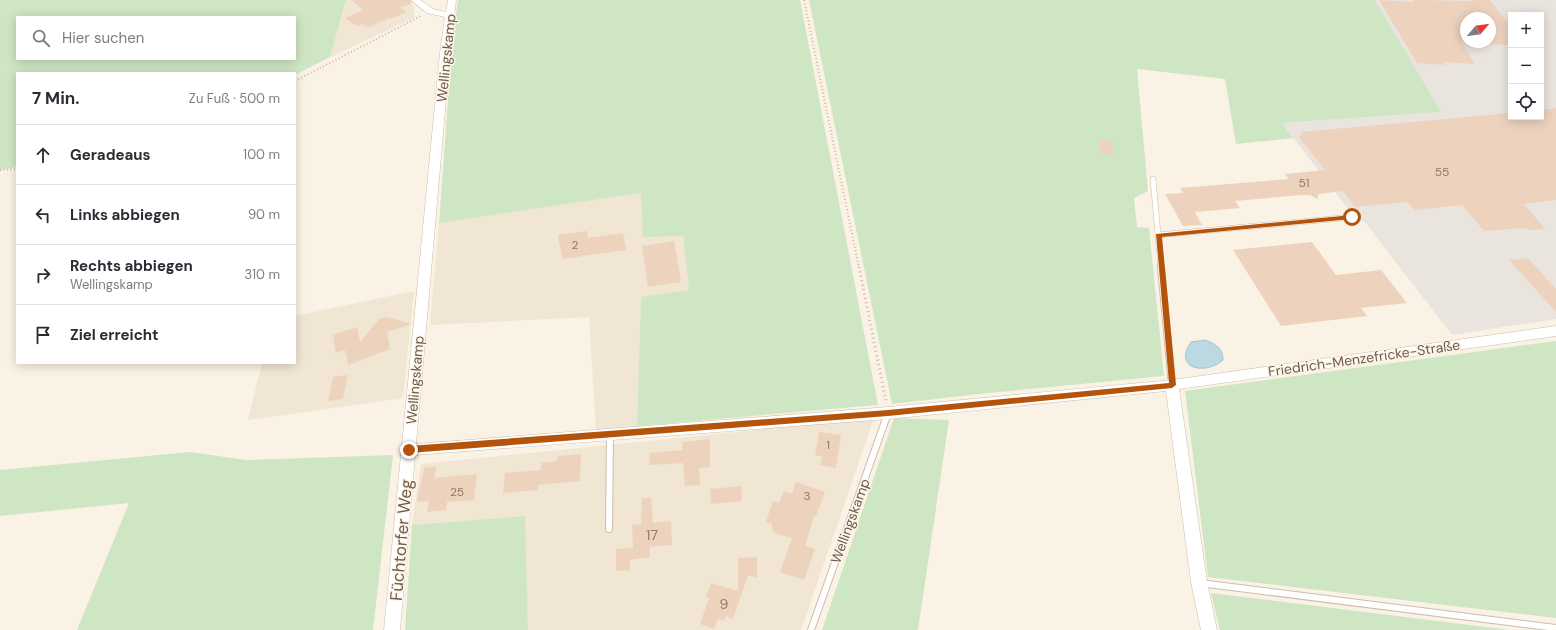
<!DOCTYPE html>
<html lang="de">
<head>
<meta charset="utf-8">
<style>
  body { margin:0; font-family:"DM Sans",sans-serif; background:#f7f7f7; color:#2b2b33 }
  .controls { position:absolute; right:12px; top:12px; display:grid; overflow:hidden; border-radius:0px; box-shadow:0 2px 10px #0003 }
  .controls button { width:36px; height:36px; display:grid; place-items:center; padding:0; border:0; border-bottom:1px solid #e1e1e2; background:#fff; color:#2b2b33; font:20px sans-serif }
  .compass { position:absolute; left:1460px; top:12px; width:36px; height:36px; border-radius:50%; background:#fff; box-shadow:0 2px 10px #0003; rotate:61deg }
  .stop { position:absolute; width:12px; height:12px; margin:-9px; border:3px solid #b45309; border-radius:50%; background:#fff }
  .stop.end { background:#b45309; border-color:#fff; box-shadow:0 1px 4px #0008 }
  .list { margin:0; padding:0; list-style:none }
  h2 { display:flex; justify-content:space-between; align-items:center; height:52px; margin:0; padding:0 16px; font-size:17px }
  h2 small { font-size:13px; font-weight:400; color:#7c7c81 }
  .list li { display:grid; grid-template-columns:26px 1fr auto; gap:12px; align-items:center; box-sizing:border-box; height:60px; padding:0 16px; border-top:1px solid #e1e1e2 }
  .list b { display:block; font-size:15px; white-space:nowrap }
  .list p { margin:0; font-size:13px; white-space:nowrap; color:#7c7c81 }
  .list em { font-size:13px; font-style:normal; color:#7c7c81 }
  .icon { flex:none; width:22px; height:22px; fill:none; stroke:currentColor; stroke-width:2; stroke-linecap:round; stroke-linejoin:round }
  .map { position:relative; flex:none; width:1556px; height:630px; overflow:hidden }
  .search { position:absolute; background:#fff; box-shadow:0 2px 10px #0003; left:16px; top:16px; width:280px; height:44px; display:flex; align-items:center; gap:10px; box-sizing:border-box; padding:0 14px; border-radius:0px; color:#7c7c81; font-size:15px }
  .panel { position:absolute; background:#fff; box-shadow:0 2px 10px #0003; left:16px; top:72px; width:280px; height:292px; border-radius:0px }
  .map>svg:first-child { display:block }
</style>
</head>
<body>
<div class="map">
<svg width="1556" height="630" viewBox="0 0 1556 630">
  <rect width="100%" height="100%" fill="#faf2e4"/>
  <path fill="#f1e5d3" d="M346,0H405L414,6V18L330,57Z
    M641,193L683,236L689,290L641,298L637,426L596,430L589,317L430,325L439,223Z
    M414,291L403,398L248,420L262,363H295V316Z
    M874,418L801,630H528L525,516L412,525L421,464Z"/>
  <path fill="#eae4de" fill-rule="evenodd" d="M1375,0H1556V319L1452,335L1364,221L1358,222L1282,123L1440,112ZM1511,15H1541V117H1511ZM1466,18H1490V42H1466Z"/>
  <path fill="#cfe6c4" fill-rule="evenodd" d="M0,0H346L330,57L295,75V73H17V167L0,170ZM17,17H295V59H17Z
    M458,0H800L878,405L637,426L641,297L689,290L683,236L643,237L641,193L439,223L452,46Z
    M809,0H1375L1441,112L1282,123L1293,138L1236,144L1225,79L1137,69L1148,191L1134,198L1137,227L1149,228L1164,376L978,394L892,404Z
    M1556,341V618L1208,577L1185,391Z
    M894,418L949,420L918,630H822Z
    M190,452L246,460L393,455L373,630H77L129,503L0,516V470Z
    M525,516L528,630H405L412,525Z
    M1211,593L1510,630H1220Z"/>
  <path fill="#bad9e1" stroke="#a1c8d2" d="M1205,340C1216,344 1223,348 1223,360C1207,375 1172,370 1191,342Z"/>
  <path fill="#edd3be" d="M351,0H410L412,3L400,8L406,12L391,19L389,18L370,27H366L362,24L357,26L345,18L363,10Z
    M1379,0L1414,2L1413,0L1472,1L1471,0H1490L1511,28V45L1490,44V18H1466V43L1461,42L1475,64L1443,62L1445,65L1417,63Z
    M1556,108V200L1523,204L1546,229L1528,230L1526,228L1484,231L1462,205L1415,210L1407,202L1355,207L1343,191L1319,194L1317,199L1310,195H1301L1235,201L1240,208L1195,212L1202,225L1183,226L1165,194L1183,193L1180,188L1289,179L1285,174L1325,170L1298,136L1303,135L1300,132L1511,113V117H1541V110Z
    M1100,140L1112,141L1113,155L1100,153Z
    M587,231L588,238L623,233L626,250L562,259L558,235Z
    M674,241L681,282L648,287L642,246Z
    M1312,242L1336,275L1381,270L1407,303L1361,308L1367,316L1281,326L1233,250Z
    M1528,258L1556,289V312L1509,260Z
    M386,317L412,324L387,332L390,349L348,365L345,350L336,353L333,335L357,327L360,342L379,319Z
    M348,375L343,399L328,401L333,377Z
    M819,432L841,435L836,468L820,465L822,456L815,455Z
    M710,439V467L699,468L700,485L685,486L683,463L649,465L650,453L683,450L682,442Z
    M581,454L580,481L538,485V490L503,493L505,473L541,470V463L557,461L558,456Z
    M436,467L434,478L477,474L474,500L447,502L446,510L427,512L429,501L417,502L419,489H420L424,468Z
    M796,482L825,492L816,516L814,515L805,546L815,549L804,580L780,572L792,538L774,533L771,523L766,522L773,501L779,503L784,491L792,494Z
    M741,486L742,501L711,504L710,489Z
    M642,498H651L653,523L671,521L672,545L650,547V557L630,560V570L616,571V549L633,548L632,525L641,524Z
    M757,557V578L748,575L733,619L726,616L724,621L718,619L714,629L700,624L709,598L706,597L711,583L738,591V558Z"/>
  <g fill="none" stroke-linecap="round" stroke-linejoin="round">
    <defs>
      <path id="service-far1" d="M1153,179L1161,268
        M1158,235L1353,217"/>
      <path id="service" d="M1161,267L1172,385
        M609,529L610,434
        M1200,583L1556,628
        M811,630L888,413"/>
      <path id="minor" d="M411,0H420L433,9L446,12L448,0H456L450,53L416,444L888,407L1172,380L1556,326V336L1179,389L1207,582L1217,630H1201L1191,582L1166,391L888,419L415,455L400,630H384L440,53L445,17L427,13Z"/>
    </defs>
    <use href="#service-far1" stroke="#ccbdae" stroke-width="6"/>
    <use href="#service" stroke="#ccbdae" stroke-width="8"/>
    <use href="#minor" stroke="#ccbdae" stroke-width="1"/>
    <path stroke="#d1b7a1" stroke-width="2" stroke-dasharray="1 2.5" stroke-linecap="butt" d="M804,0L859,268
      M295,81L421,16
      M0,170L17,169"/>
    <path stroke="#d1b7a1" stroke-width="3" stroke-dasharray="1 3.5" stroke-linecap="butt" d="M859,267L886,401"/>
    <use href="#service-far1" stroke="#fff" stroke-width="5"/>
    <use href="#service" stroke="#fff" stroke-width="6"/>
    <use href="#minor" fill="#fff" fill-rule="evenodd"/>
  </g>
  <path fill="#b45309" d="M1352,215L1355,217L1352,219L1162,237L1176,385L1172,388L888,416L409,453L405,450L409,446L888,410L1169,383L1156,234Z"/>
  <g text-anchor="middle" stroke-width="3" stroke-linejoin="round" paint-order="stroke">
    <g font-size="12" fill="#8e7968">
      <text x="1442" y="176">55</text>
      <text x="1304" y="187">51</text>
      <text x="575" y="249">2</text>
      <text x="828" y="449">1</text>
      <text x="457" y="496">25</text>
      <text x="807" y="500">3</text>
    </g>
    <g font-size="14" fill="#6f5b4c" stroke="#fdf6e9">
      <text transform="translate(446 58) rotate(-84)" y="5">Wellingskamp</text>
      <text transform="translate(1364 358) rotate(-8)" y="5">Friedrich-Menzefricke-Straße</text>
      <text transform="translate(415 380) rotate(-85)" y="5">Wellingskamp</text>
      <text transform="translate(850 521) rotate(-70)" y="5">Wellingskamp</text>
    </g>
    <g font-size="14" fill="#8e7968">
      <text x="652" y="540">17</text>
      <text x="724" y="609">9</text>
    </g>
    <g font-size="17" fill="#6f5b4c" stroke="#fdf6e9">
      <text transform="translate(401 540) rotate(-85)" y="6">Füchtorfer Weg</text>
    </g>
  </g>
</svg>
<div class="controls">
<button>+</button>
<button>−</button>
<button><svg class="icon" aria-label="locate" viewBox="0 0 24 24"><circle cx="12" cy="12" r="6"/><path d="M12 2v4M12 18v4M2 12h4M18 12h4"/></svg></button>
</div>
<svg class="compass" viewBox="-18 -18 36 36"><path d="M0-13l5 13h-10z" fill="#e53935"/><path d="M0 13l5-13h-10z" fill="#7c7c81"/></svg>
<div class="stop" style="left:1352px;top:217px"></div>
<div class="stop end" style="left:409px;top:450px"></div>
<div class="search"><svg class="icon" aria-label="search" viewBox="0 0 24 24"><circle cx="10" cy="10" r="6"/><path d="M15 15l6 6"/></svg>Hier suchen</div>
<section class="panel">
<h2>7 Min.<small>Zu Fuß · 500 m</small></h2>
<ul class="list">
<li><svg class="icon" aria-label="ahead" viewBox="0 0 24 24"><path d="M12 20V5M6 11l6-6 6 6"/></svg><div><b>Geradeaus</b></div><em>100 m</em></li>
<li><svg class="icon" aria-label="left" viewBox="0 0 24 24"><path d="M17 20v-9H6M10 6l-5 5 5 5"/></svg><div><b>Links abbiegen</b></div><em>90 m</em></li>
<li><svg class="icon" aria-label="right" viewBox="0 0 24 24"><path d="M7 20v-9h11M14 6l5 5-5 5"/></svg><div><b>Rechts abbiegen</b><p>Wellingskamp</p></div><em>310 m</em></li>
<li><svg class="icon" aria-label="arrive" viewBox="0 0 24 24"><path d="M6 21V4h12l-3 4 3 4H6"/></svg><div><b>Ziel erreicht</b></div></li>
</ul>
</section>
</div>
</body>
</html>
